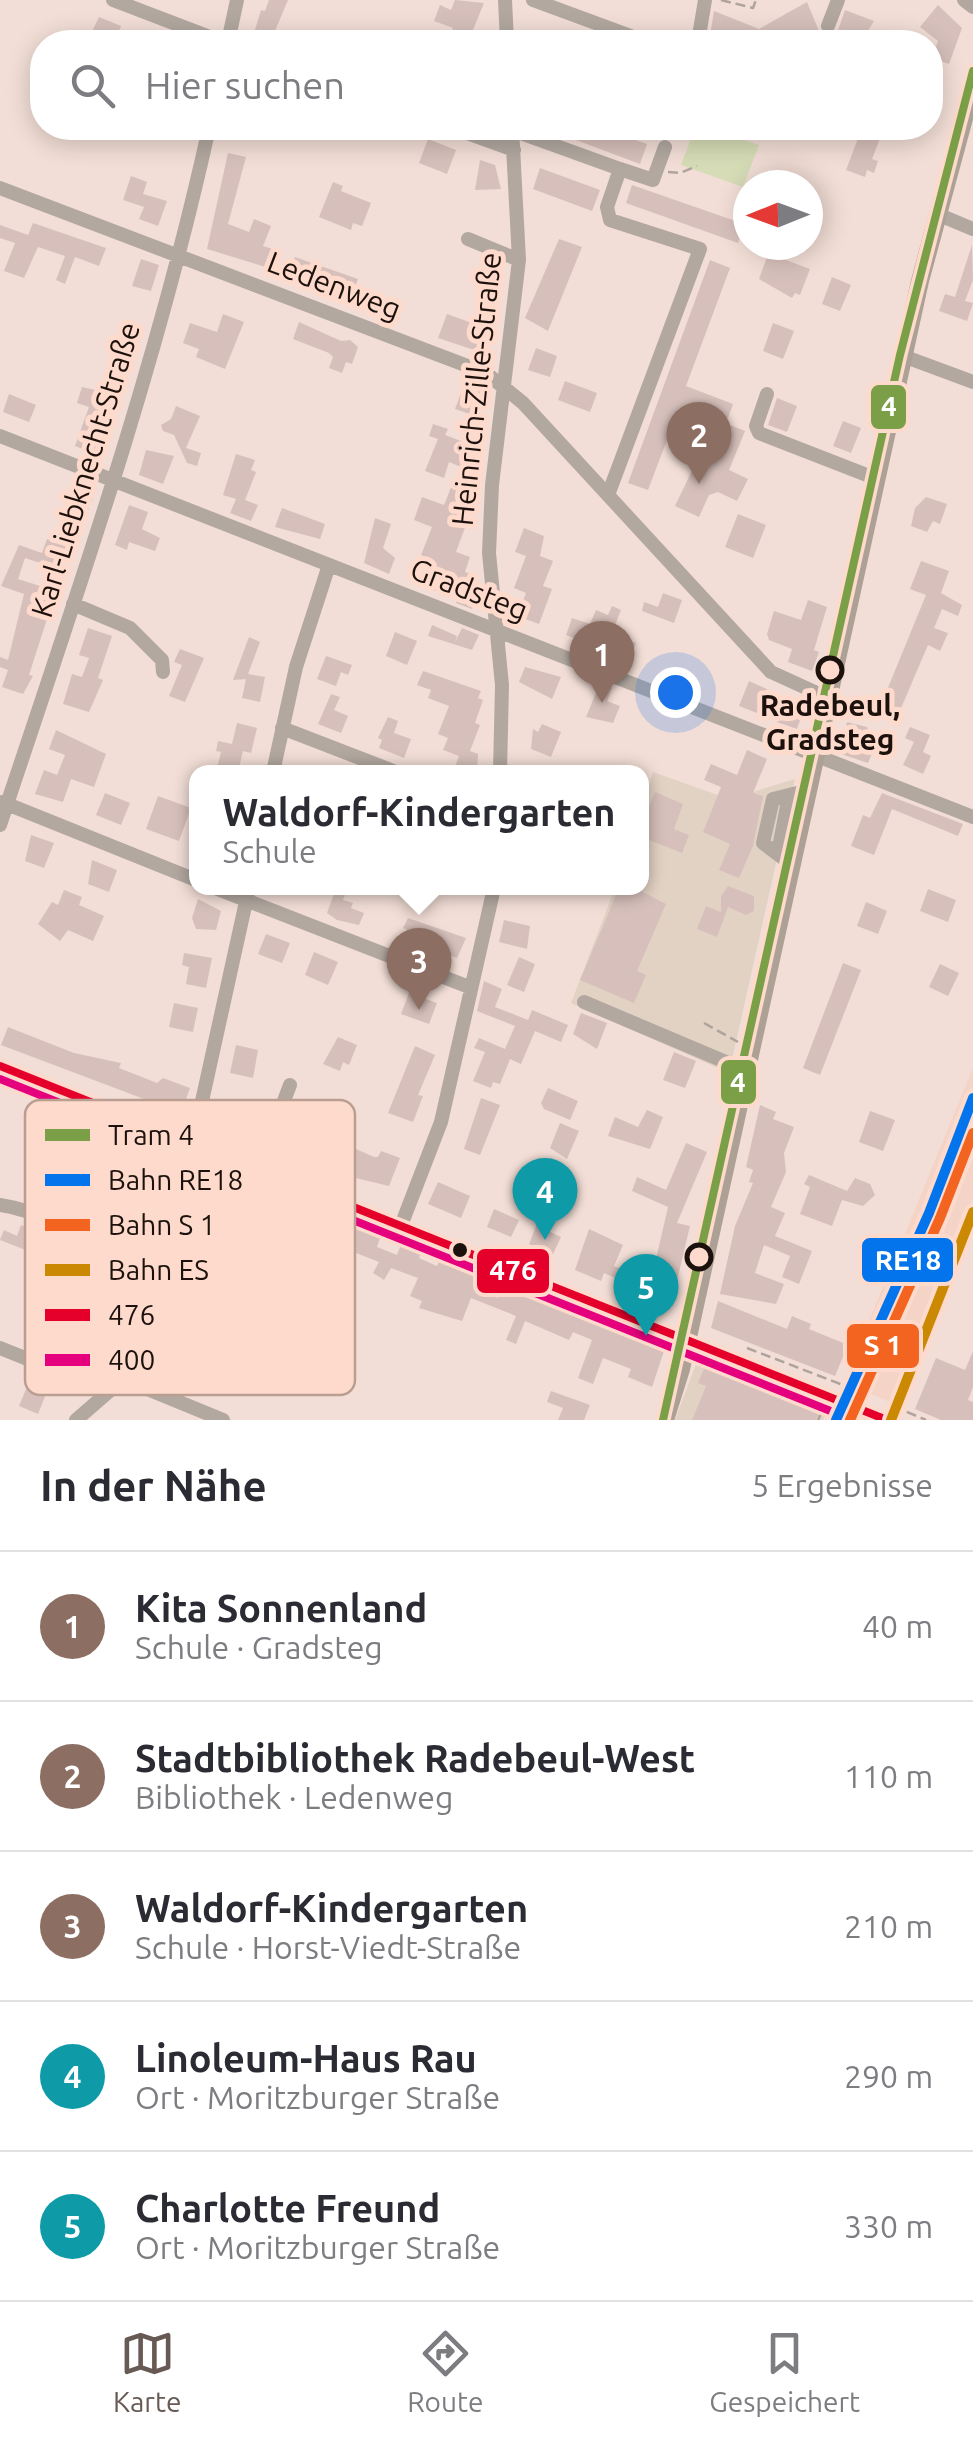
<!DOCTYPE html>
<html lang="de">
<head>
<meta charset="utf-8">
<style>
  body { margin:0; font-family:Ubuntu,sans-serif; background:#f7f7f7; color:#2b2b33 }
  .compass { position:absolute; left:733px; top:170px; width:90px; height:90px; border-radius:50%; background:#fff; box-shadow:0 5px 25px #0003; rotate:269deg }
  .you { position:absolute; left:675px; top:692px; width:35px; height:35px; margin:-25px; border:8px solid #fff; border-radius:50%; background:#1a73e8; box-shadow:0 0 0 15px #1a73e833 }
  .badge { display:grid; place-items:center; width:65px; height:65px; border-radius:50%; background:#675953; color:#fff; font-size:32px; font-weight:700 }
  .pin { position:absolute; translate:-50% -82px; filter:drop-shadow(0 2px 5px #0008) }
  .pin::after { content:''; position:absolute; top:52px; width:35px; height:30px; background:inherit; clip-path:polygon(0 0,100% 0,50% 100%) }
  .popup { position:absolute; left:189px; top:765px; width:460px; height:130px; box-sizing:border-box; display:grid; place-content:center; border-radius:20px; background:#fff; filter:drop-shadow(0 2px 8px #0005); font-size:32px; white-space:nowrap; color:#7c7c81 }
  .popup b { font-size:38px; color:#2b2b33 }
  .popup::after { content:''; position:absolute; left:50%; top:100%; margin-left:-20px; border:20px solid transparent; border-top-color:#fff }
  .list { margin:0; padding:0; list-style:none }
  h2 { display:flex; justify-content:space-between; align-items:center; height:130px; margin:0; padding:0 40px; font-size:42px }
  h2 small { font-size:32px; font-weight:400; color:#7c7c81 }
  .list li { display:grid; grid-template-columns:65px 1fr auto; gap:30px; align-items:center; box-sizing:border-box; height:150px; padding:0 40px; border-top:2px solid #e1e1e2 }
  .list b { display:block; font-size:38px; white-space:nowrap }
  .list p { margin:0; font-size:32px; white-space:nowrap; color:#7c7c81 }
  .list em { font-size:32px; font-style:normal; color:#7c7c81 }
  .icon { flex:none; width:55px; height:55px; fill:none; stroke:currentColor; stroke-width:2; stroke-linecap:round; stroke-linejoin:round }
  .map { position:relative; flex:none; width:973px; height:1420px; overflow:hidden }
  .search { position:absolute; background:#fff; box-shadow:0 5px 25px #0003; left:30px; right:30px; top:30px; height:110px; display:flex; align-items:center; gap:25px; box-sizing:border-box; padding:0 35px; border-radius:40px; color:#7c7c81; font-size:38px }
  .sheet { height:880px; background:#fff }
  nav { display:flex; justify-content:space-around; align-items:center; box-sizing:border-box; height:140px; border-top:2px solid #e1e1e2; background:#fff; font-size:28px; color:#7c7c81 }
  nav a { display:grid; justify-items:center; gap:5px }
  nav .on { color:#675953 }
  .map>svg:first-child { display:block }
</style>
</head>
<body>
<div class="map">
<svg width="973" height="1420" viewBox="0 0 973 1420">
  <rect width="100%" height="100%" fill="#f2ded6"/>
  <path fill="#e2d2c4" d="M653,772L729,799L795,779L729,1073L571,1003L615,888H642V807Z
    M701,1351L831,1402L823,1420H675Z"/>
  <path fill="#f4d4c6" d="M973,1068V1199L892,1403L844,1382Z"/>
  <path fill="#d6dcb6" d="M695,128H710L759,145L743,187L681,165Z"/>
  <path fill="#d7c0bb" d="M269,0H288L272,38L254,33L261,10L265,11Z
    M455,0L484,3L468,42H448L453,28L434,21L440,5L451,10Z
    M807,2L819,31L797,42H709L714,11L759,29Z
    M938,5L962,28L949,64L932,58L938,41L920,27Z
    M845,10L874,21L861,42H834Z
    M99,17L121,26L118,34L136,42H87Z
    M544,128H601L647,144L640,164Z
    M862,128H884L872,159L878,161L874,173L867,170L865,177L846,170Z
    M428,139L456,150L447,174L419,163Z
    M228,153L246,157L228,224L249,232L254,219L271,226L263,246L276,250L269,268L207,249Z
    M480,160L495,165L501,189L475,190Z
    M540,168L600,190L592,211L533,189Z
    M131,176L147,182L143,194L167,201L158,226L139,219L144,207L123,200Z
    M333,182L343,186L341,191L371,203L362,226L353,223L351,230L319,217Z
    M632,185L744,224L738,243L626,203Z
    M33,223L106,248L99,266L75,257L65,284L56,280L65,256L38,247L24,278L4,271L15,243L0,238V225L28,235Z
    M559,239L582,247L548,331L525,318Z
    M972,245L973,280L965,301L973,303L967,321L939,311L945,294L955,297Z
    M771,246L781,250L778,257L810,269L800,295L795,293L792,298L759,279Z
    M295,257L358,279L351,298L288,274Z
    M141,259L159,265L151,291L132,286Z
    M710,260L730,268L686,386L733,404L728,418L708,410L699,430L719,438L725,423L745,431L729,470L748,479L737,501L718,492L709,495L699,517L675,506L700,454L667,440L648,490L628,483Z
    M832,277L851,285L840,311L822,304Z
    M223,314L244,322L225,369L196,357L199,349L183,343L190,323L217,332Z
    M447,314L489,329L480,352L438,338Z
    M299,322L341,341L350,340L358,347L352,364L346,362L342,373L329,368L333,357L329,353L293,339Z
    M773,323L794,331L783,359L763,351Z
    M536,348L557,356L550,377L528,370Z
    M565,381L597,393L590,412L558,400Z
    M464,385L484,392L476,416L455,409Z
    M82,387L117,395L93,453L75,446L89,407L77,403Z
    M9,394L36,405L29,422L3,412Z
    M777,398L797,406L787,432L768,425Z
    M176,406L200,416L186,448L201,453L197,466L187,463L174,435L163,431L161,425L171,419Z
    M843,421L861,428L851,453L833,446Z
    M433,424L448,429L445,435L477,447L468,470L449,462L444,478L425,471L438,439L429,436Z
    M146,450L174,456L163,484L139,475Z
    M236,454L255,460L251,470L256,472L245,500L258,505L251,521L230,513L236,499L223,495Z
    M76,484L95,491L86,516L64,507Z
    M452,485L469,491L457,522L466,525L456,552L470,557L465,572L471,574L467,586L479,591L472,609L456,603L458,597L423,587L433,560L421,555L432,527L414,520L422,497L444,505Z
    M926,497L947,504L940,524L933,521L927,532L911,526L915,508Z
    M129,505L148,512L142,529L160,538L155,551L129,542L127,550L115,545Z
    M282,508L325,524L320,539L275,527Z
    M738,514L766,525L753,558L725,547Z
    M375,518L391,524L383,548L395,558L389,574L364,563Z
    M524,528L544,536L540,556L553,561L543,586L552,589L539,624L517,616L526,593L514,588L526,556L515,552Z
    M47,539L66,545L58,569L25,558L18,579L56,591L29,675L33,676L23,694L2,687L8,670L0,667V657L8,660L24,594L1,586L19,545L42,553Z
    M921,561L949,571L941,593L962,605L958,616L942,609L934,628L948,633L940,651L928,645L896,720L878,712L926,595L910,589Z
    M663,593L682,600L674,623L642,611L644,602L658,607Z
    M808,600L827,607L814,650L819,652L812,671L788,662L792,649L769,640L767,634L774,611L801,620Z
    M612,606L621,610L612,633L636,643L629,660L566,635L572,618L590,624L596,610L608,615Z
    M432,625L457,636L455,642L462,628L479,635L472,650L428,636Z
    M88,628L112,636L98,678L103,680L89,712L63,704L72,674L82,677L89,658L79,655Z
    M395,632L417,641L407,665L386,656Z
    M249,637L260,642L248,674L265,677L260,702L242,698L246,679L233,680Z
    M180,649L204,658L185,702L169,696L182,665L174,662Z
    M326,656L352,665L348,675L341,672L336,686L317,679Z
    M525,667L561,677L552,699L519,682Z
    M423,671L481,691L478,698L483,700L475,723L480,725L470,751L478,754L477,772H453L459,756L443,750L448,738L438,734L449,706L428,698L431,690L417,685Z
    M749,681L767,689L757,713L739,706Z
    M600,683L612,688L607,701L620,706L613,723L586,717Z
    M331,694L340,697L334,710L348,716L341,733L318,724Z
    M787,696L806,703L797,729L777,722Z
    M388,717L398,721L394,733L411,739L404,758L379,748L382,740L378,738Z
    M847,722L867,727L876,744L868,763L841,754L835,742L836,733L844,735Z
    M237,723L257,728L251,753L243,751L238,772H216L221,752L216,751L218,741L232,744Z
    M542,724L561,732L551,757L531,749L533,729L538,732Z
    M910,727L930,735L923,752L931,756L923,774L903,765L914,742L905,738Z
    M56,730L106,754L94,787L71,779L63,802L35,794L44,770L57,775L65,755L49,749Z
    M747,750L767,759L753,793L763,796L753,846L739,878L719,870L730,844L703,832L721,787L704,780L711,764L737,775Z
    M655,792L683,804L674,829L689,835L682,853L649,840L642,858V813L646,815Z
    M105,793L130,803L121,825L96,815Z
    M882,793L963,824L958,836L892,809L874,855L851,846L863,815L870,818Z
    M158,796L191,808L179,841L146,829Z
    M31,835L54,843L44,868L25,861Z
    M92,860L117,870L109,892L88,884Z
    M728,886L754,896V911L746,915L728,907L717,937L697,929L706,906L721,912V896Z
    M336,888L346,892L343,900L353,903L351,908L364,913L359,925L337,920L327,913Z
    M619,888H635L666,904L637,971L646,975L634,1003L580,980Z
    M928,889L956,900L948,922L920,911Z
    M64,890L82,897L79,905L104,916L93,941L68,930L60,941L38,924L52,902L58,905Z
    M198,899L221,911L216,930L196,929L192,918Z
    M866,902L887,911L878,934L857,926Z
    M408,918L466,938L457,958L437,950L440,943L403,928Z
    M504,920L530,926L527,949L499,942Z
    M266,934L290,943L282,963L258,954Z
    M314,952L338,962L328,985L305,975Z
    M184,953L212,958L206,988L186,984L189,967L182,965Z
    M519,957L535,964L524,992L507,985Z
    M843,963L861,970L820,1075L803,1068Z
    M940,964L959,973L948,996L929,987Z
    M484,981L502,989L495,1007L528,1020L532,1010L568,1025L561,1042L535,1031L521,1064L510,1059L500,1084L493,1082L491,1088L473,1081L485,1052L474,1048L479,1038L505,1049L515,1026L477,1011Z
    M409,993L437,1003L429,1024L401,1014Z
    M174,1003L198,1008L193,1032L169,1027Z
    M581,1013L607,1023L597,1049L573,1034Z
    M8,1027L74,1053L121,1063L119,1068L157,1083L163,1078L190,1088L181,1113L1,1045Z
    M338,1037L357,1045L349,1065L343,1062L340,1071L323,1064Z
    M236,1045L258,1050L253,1078L230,1073Z
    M415,1046L435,1055L418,1095L423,1096L413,1122L388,1113Z
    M674,1052L696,1061L685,1088L663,1080Z
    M548,1088L578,1101L570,1120L544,1109L541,1103Z
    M481,1098L500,1105L480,1155L464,1149Z
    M760,1105L776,1112L773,1119L794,1127L784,1153L786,1172L771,1207L785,1213L775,1236L812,1251L799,1284L782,1277L790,1256L764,1245L755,1273L784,1284L776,1304L720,1294L735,1226L753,1183L749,1182L753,1170L746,1167Z
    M38,1108L160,1155L161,1151L172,1155L171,1159L187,1164L181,1180L99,1149L97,1154L31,1127Z
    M224,1110L254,1122L247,1139L217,1127Z
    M647,1110L663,1117L650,1149L608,1136L615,1117L638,1127Z
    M291,1111L301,1115L304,1126L320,1132L310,1160L277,1148Z
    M870,1111L895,1120L883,1151L859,1142Z
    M560,1123L579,1131L567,1159L550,1148Z
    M686,1143L707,1152L677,1223L690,1226L671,1306L665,1310L620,1290L624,1282L604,1273L601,1281L575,1270L589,1229L623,1245L614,1266L634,1274L643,1254L656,1259L668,1207L632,1191L637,1177L666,1190Z
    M354,1148L374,1157H378L381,1151L400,1158L389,1186L343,1175Z
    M214,1174L278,1198L273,1212L251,1208L241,1236L186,1215L198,1184L208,1188Z
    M809,1175L847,1191L855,1178L870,1184L875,1195L863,1206L842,1200L832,1226L800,1214L810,1187L804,1184Z
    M438,1182L470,1196L461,1218L428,1204Z
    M546,1201L556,1205L546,1230L561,1237L553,1254L529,1244Z
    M328,1208L383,1230L377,1247L397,1255L403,1239L424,1247L419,1258L437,1266L442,1255L479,1271L474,1288L497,1298L504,1281L661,1344L664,1351L652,1387L628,1377L631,1369L603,1358L593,1384L578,1378L592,1340L573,1332L569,1340L525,1321L516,1344L506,1340L516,1316L471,1298L462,1321L419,1308L422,1301L410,1296L418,1278L391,1268L384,1280L373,1273L379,1262L346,1249L350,1240L321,1228Z
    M494,1209L519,1220L511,1237L487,1227Z
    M21,1225L41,1233L33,1253L0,1240L4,1230L17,1236Z
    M176,1238L203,1252L199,1262L170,1256L165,1250L169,1239Z
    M293,1239L303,1247L289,1284L261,1272L267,1259L277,1263Z
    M79,1245L101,1253L96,1267L87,1264L83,1273L54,1261L60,1247L76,1252Z
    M141,1274L160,1281L142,1324L109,1311L113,1300L130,1301Z
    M69,1296L80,1300L74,1315L98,1324L94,1336L100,1339L91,1365L70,1357L79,1334L58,1326Z
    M718,1301L787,1329L792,1316L811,1324L809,1329L848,1345L835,1376L711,1328Z
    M218,1329L235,1336L225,1360L248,1370L243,1381L215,1369L208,1386L203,1384L200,1392L180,1388L188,1360L202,1366Z
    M973,1351V1387L968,1400L973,1402V1420H941L915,1409L936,1358L965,1370Z
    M706,1364L820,1410L816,1420H692L706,1386L698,1383Z
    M29,1382L48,1389L38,1414L19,1406Z
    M551,1391L590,1405L584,1420H558L563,1408L547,1402Z"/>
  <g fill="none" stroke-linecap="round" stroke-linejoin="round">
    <path stroke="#afa39d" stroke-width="2.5" stroke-dasharray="10 5" stroke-linecap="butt" d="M721,0L753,8L756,0
      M668,172L680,173L697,166
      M704,1023L738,1042
      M270,1247L280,1254
      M747,1348L843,1385
      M893,1406L926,1420
      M818,1420L824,1407"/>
    <path stroke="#b2a8a0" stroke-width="14" d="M113,0L223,42
      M505,0L507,42
      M533,0L647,42
      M964,0L973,7
      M828,26L838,0
      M228,42L237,0
      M698,42L705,0
      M453,128L514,150
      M512,130L620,169L607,207L610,220L700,249L608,495
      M620,169L653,180L665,147
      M0,188L486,373L523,403L771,672L828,698
      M937,214L973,229
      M468,239L519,260
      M903,356L973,382
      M767,394L756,426L759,433L877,479
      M0,436L973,817
      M73,604L130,628L162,660L163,672
      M282,728L396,772
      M273,772L296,667L329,565
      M500,772L502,685L489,553L492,485L519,260L512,128
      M2,802L196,880
      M0,825C77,594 157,365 209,128
      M778,853L789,795
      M792,865L763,843L773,799L809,790
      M215,888L469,987
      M584,1002L747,1071
      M0,1066L887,1420
      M193,1142L249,888
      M259,1167L290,1085
      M0,1205C42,1211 179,1266 211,1292
      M402,1223L441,1122L494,888
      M0,1348L107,1391
      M123,1379L223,1420
      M76,1420L151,1355L311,1187"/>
    <path stroke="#ada095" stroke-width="18" d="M665,1420L681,1369L920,281L973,85"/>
    <defs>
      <path id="bus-1" d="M0,1066L887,1420"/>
      <path id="bus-2" d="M0,1079L853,1420"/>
    </defs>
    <use href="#bus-1" stroke="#fddacb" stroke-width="15"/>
    <use href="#bus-2" stroke="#fddacb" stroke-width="15"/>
    <use href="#bus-1" stroke="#e4002b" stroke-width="8"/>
    <use href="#bus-2" stroke="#e5007d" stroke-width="8"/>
    <defs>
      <path id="rail-1" d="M836,1420L929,1213L973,1098"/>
      <path id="rail-2" d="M850,1420L940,1218L973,1133"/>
      <path id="rail-3" d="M891,1420L973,1212"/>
    </defs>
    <use href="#rail-1" stroke="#fddacb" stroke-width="18"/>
    <use href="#rail-2" stroke="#fddacb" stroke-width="18"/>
    <use href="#rail-3" stroke="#fddacb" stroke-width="18"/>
    <use href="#rail-1" stroke="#0474ec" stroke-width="10"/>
    <use href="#rail-2" stroke="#f36421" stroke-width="10"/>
    <use href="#rail-3" stroke="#cb8802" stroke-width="10"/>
    <defs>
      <path id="tram-1" d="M663,1420L900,355L973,71"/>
    </defs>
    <use href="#tram-1" stroke="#fddacb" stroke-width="15"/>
    <use href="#tram-1" stroke="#7a9f46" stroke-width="8"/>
  </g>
  <g fill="#fddacb" stroke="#1c110c" stroke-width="5">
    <circle cx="830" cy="670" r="12"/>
    <circle cx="699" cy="1257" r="12"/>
  </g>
  <circle fill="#1c110c" stroke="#fddacb" stroke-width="4" cx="460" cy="1250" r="9"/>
  <g text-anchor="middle" stroke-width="10" stroke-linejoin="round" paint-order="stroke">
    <g font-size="30" fill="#1c110c" stroke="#fddacb">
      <text transform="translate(334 286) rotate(21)" y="10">Ledenweg</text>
      <text transform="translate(477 389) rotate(-84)" y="10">Heinrich-Zille-Straße</text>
      <text transform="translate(86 470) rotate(-73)" y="10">Karl-Liebknecht-Straße</text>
      <text transform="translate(469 590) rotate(21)" y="10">Gradsteg</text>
    </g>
    <g font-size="30" font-weight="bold" fill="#1c110c" stroke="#fddacb">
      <text x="830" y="716">Radebeul,<tspan x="830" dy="34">Gradsteg</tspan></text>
    </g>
  </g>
  <rect x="25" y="1100" width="330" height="295" rx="15" fill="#fddacb" stroke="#ba9e92" stroke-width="2.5"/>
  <rect x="45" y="1129" width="45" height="12" fill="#7a9f46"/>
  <rect x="45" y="1174" width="45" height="12" fill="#0474ec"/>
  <rect x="45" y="1219" width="45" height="12" fill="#f36421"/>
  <rect x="45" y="1264" width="45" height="12" fill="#cb8802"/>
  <rect x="45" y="1309" width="45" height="12" fill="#e4002b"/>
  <rect x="45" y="1354" width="45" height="12" fill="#e5007d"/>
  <g font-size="28" fill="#1c110c">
    <text x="108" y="1145">Tram 4</text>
    <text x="108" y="1190">Bahn RE18</text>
    <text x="108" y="1235">Bahn S 1</text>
    <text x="108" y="1280">Bahn ES</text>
    <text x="108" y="1325">476</text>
    <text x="108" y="1370">400</text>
  </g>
  <g stroke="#fddacb" stroke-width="4">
    <rect x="869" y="383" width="39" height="48" rx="10" fill="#7a9f46"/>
    <rect x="719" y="1058" width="39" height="48" rx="10" fill="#7a9f46"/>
    <rect x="860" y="1236" width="95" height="48" rx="10" fill="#0474ec"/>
    <rect x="475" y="1247" width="76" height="48" rx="10" fill="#e4002b"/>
    <rect x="845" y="1322" width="76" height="48" rx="10" fill="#f36421"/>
  </g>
  <g font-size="28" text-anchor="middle" font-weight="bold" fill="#fff">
    <text x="889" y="416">4</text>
    <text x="738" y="1092">4</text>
    <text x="908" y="1270">RE18</text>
    <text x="513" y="1280">476</text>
    <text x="883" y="1355">S 1</text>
  </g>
</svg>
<svg class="compass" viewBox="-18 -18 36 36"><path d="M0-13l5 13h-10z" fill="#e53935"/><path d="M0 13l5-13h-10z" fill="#7c7c81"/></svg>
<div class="you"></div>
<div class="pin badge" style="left:602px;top:703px;background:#8d6e63">1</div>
<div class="pin badge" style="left:699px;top:484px;background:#8d6e63">2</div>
<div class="pin badge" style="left:419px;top:1010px;background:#8d6e63">3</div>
<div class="popup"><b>Waldorf-Kindergarten</b>Schule</div>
<div class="pin badge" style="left:545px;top:1240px;background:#0f9aa8">4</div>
<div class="pin badge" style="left:646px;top:1336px;background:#0f9aa8">5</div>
<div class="search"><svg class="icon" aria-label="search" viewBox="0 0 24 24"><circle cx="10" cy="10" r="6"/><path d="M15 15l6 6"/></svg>Hier suchen</div>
</div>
<section class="sheet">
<h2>In der Nähe<small>5 Ergebnisse</small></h2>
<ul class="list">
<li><span class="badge" style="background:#8d6e63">1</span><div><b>Kita Sonnenland</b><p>Schule · Gradsteg</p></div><em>40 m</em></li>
<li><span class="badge" style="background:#8d6e63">2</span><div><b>Stadtbibliothek Radebeul-West</b><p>Bibliothek · Ledenweg</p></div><em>110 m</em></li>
<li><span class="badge" style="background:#8d6e63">3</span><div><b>Waldorf-Kindergarten</b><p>Schule · Horst-Viedt-Straße</p></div><em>210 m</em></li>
<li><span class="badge" style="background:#0f9aa8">4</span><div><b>Linoleum-Haus Rau</b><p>Ort · Moritzburger Straße</p></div><em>290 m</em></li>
<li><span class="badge" style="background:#0f9aa8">5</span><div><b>Charlotte Freund</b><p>Ort · Moritzburger Straße</p></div><em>330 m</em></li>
</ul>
</section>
<nav>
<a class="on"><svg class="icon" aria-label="map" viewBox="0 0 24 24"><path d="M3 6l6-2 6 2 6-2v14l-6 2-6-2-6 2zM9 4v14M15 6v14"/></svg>Karte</a>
<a><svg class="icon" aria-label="directions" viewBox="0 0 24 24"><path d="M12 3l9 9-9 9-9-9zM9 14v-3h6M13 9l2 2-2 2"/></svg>Route</a>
<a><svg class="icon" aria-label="saved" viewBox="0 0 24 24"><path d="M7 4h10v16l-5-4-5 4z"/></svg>Gespeichert</a>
</nav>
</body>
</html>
